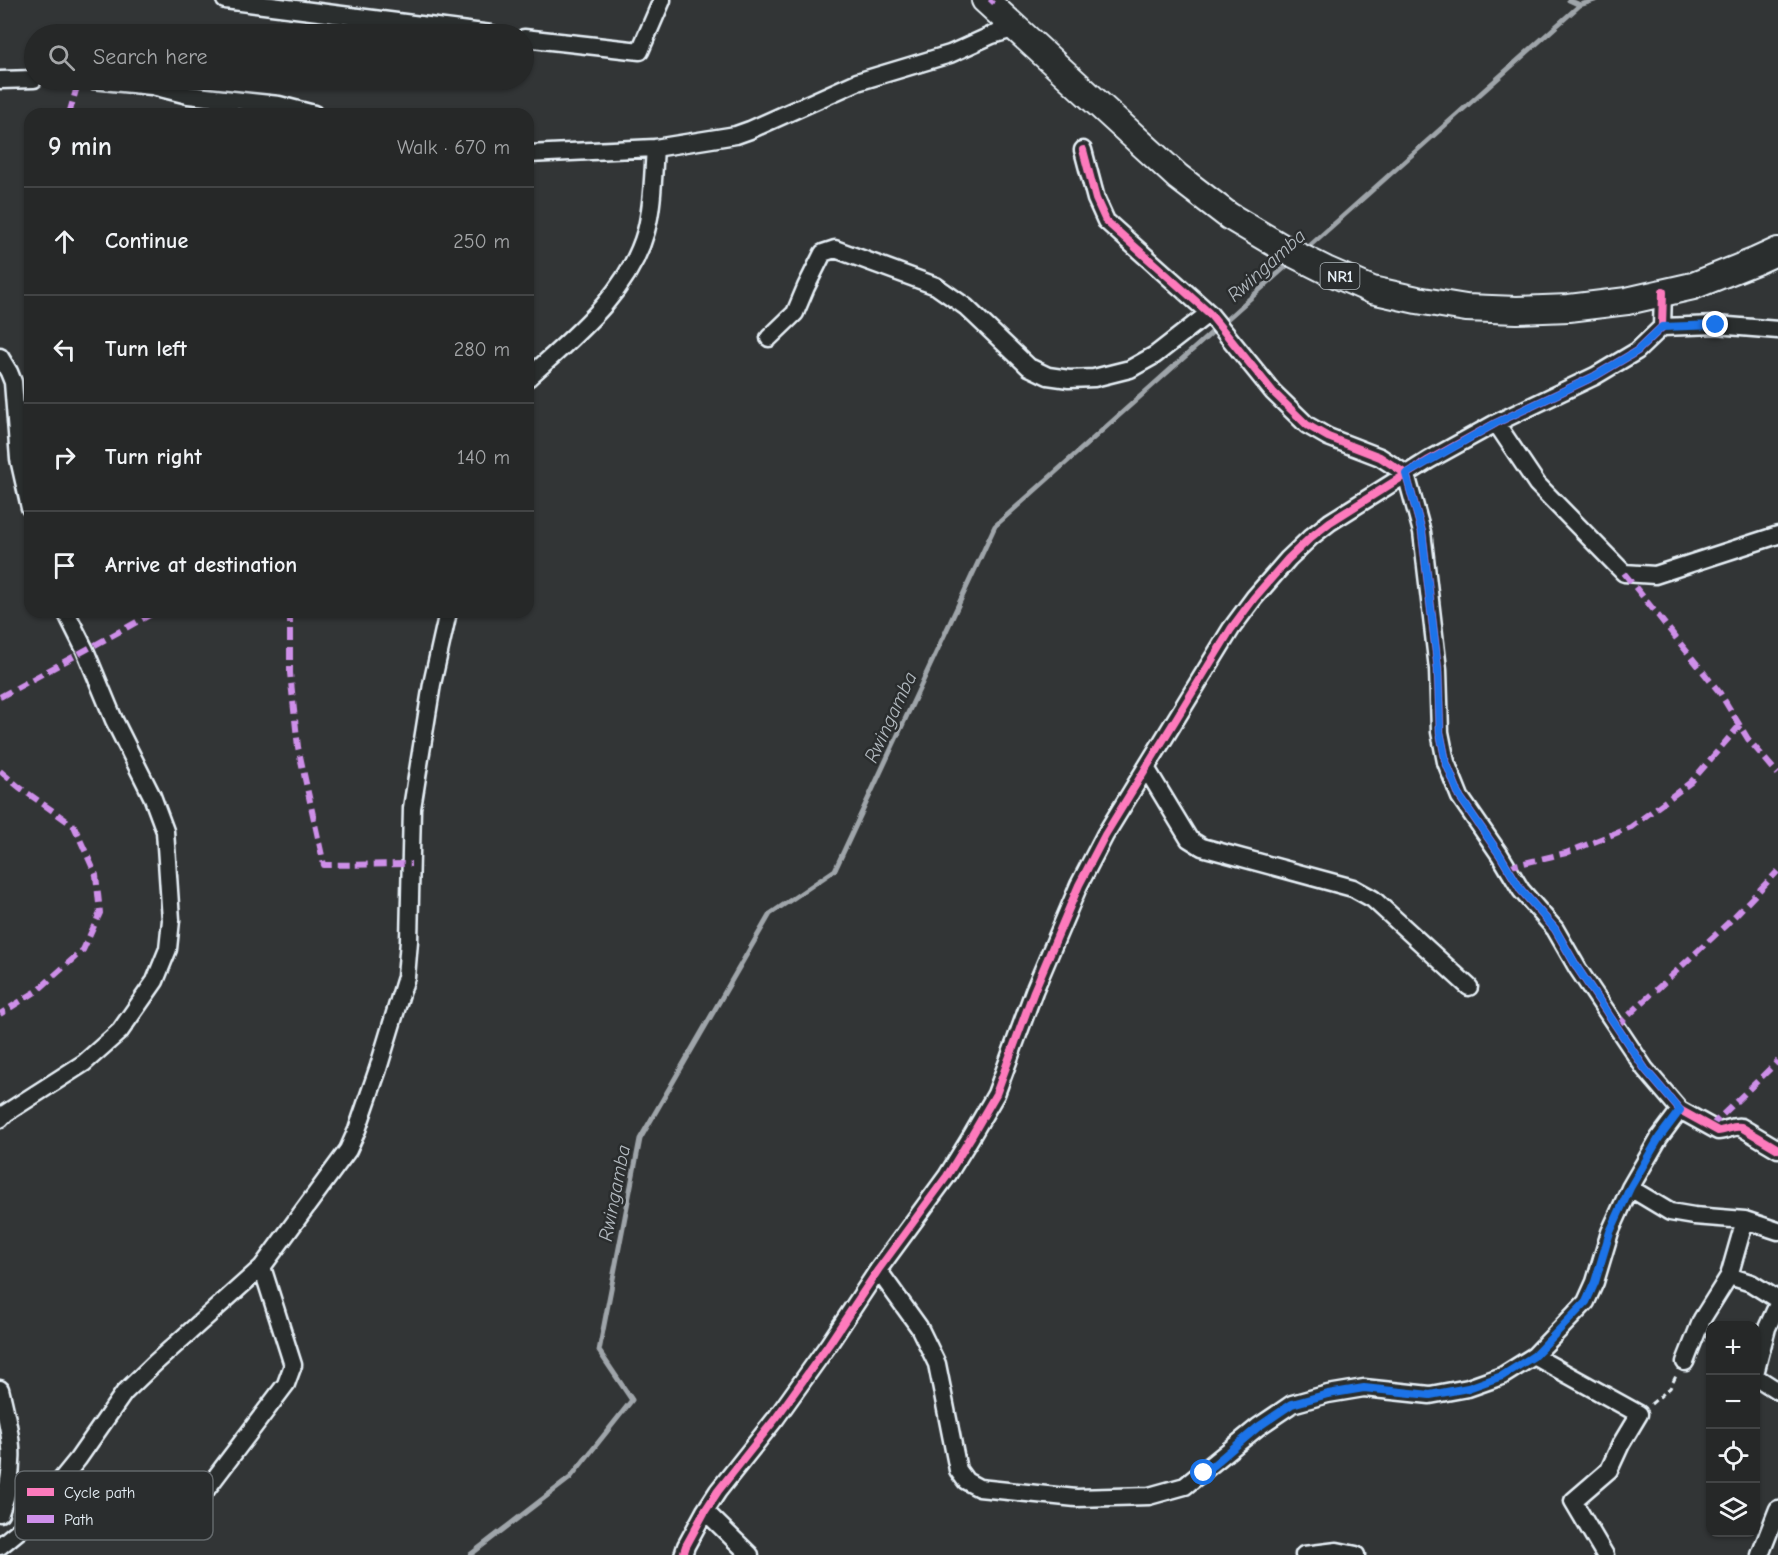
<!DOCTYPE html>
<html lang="en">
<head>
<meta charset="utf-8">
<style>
  body { margin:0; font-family:"Comic Neue",sans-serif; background:#2e3030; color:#f1f3f6 }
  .controls { position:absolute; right:18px; bottom:18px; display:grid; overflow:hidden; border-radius:12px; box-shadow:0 2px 4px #0004 }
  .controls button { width:54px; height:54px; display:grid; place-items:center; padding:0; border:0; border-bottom:2px solid #424445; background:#262828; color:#f1f3f6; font:30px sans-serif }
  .stop { position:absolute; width:18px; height:18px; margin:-14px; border:4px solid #1a73e8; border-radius:50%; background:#fff }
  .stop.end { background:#1a73e8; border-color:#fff; box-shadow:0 2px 6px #0008 }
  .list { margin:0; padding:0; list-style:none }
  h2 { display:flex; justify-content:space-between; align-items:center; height:78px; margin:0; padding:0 24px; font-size:26px }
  h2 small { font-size:20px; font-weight:400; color:#a4a6a8 }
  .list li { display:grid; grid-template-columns:39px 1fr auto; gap:18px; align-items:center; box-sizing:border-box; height:108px; padding:0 24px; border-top:2px solid #424445 }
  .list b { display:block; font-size:22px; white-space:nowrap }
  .list em { font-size:20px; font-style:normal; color:#a4a6a8 }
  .icon { flex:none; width:33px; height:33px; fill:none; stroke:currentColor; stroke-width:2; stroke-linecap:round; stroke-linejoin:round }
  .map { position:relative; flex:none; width:1778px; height:1555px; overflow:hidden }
  .search { position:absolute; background:#262828; box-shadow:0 2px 4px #0004; left:24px; top:24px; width:510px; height:66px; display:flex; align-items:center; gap:15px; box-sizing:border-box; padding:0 21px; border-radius:33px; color:#a4a6a8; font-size:22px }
  .panel { position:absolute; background:#262828; box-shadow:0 2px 4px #0004; left:24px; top:108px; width:510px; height:510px; border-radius:18px }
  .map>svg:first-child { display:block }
</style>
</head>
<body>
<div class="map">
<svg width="1778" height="1555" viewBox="0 0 1778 1555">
  <rect width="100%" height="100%" fill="#323536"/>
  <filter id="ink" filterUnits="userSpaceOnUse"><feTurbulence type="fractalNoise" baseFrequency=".0167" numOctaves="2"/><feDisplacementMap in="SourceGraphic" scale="12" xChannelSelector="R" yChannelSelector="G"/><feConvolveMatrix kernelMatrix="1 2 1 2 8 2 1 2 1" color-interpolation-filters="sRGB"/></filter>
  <g filter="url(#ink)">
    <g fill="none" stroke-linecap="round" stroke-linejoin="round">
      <path stroke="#9fa5aa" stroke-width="5" d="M1569,0L1580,5
        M1305,250L1580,5L1595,0
        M470,1555L570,1478L632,1400L599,1351L640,1139L770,914L835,870L995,526L1291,262"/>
      <defs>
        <path id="minor" d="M225,0L491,34
          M524,38L640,51L662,0
          M0,80L34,79
          M93,80L152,86L188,95L279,105L314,114
          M1083,150L1096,199L1106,221L1209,313L1273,392L1307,425L1328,437L1380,457L1406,474L1422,532L1438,669L1440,732L1446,762L1460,797L1500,855L1521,890L1555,929L1578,969L1645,1069L1680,1110L1718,1131C1726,1131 1733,1125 1741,1127L1778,1149
          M528,154L655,148L736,135L750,130L857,82L950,54L992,35L1017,28
          M1662,327L1716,325L1778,330
          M769,338L795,313L806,287L823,253L835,249L936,286L966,307L1029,367L1048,376L1069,379L1094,378L1130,369L1155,355L1209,313
          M0,357L9,372L13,382L19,459L30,508
          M528,378C573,337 629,293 646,231C653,205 653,175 655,148
          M1496,423L1537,484L1624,573L1655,575L1778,535
          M1146,768L1189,839L1202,847L1353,888L1373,899L1469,987
          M0,1119L6,1113L84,1063L120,1031L155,981L168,949L171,920L165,831L152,796L114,720L85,650L66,612
          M1630,1188L1670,1212L1694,1216L1745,1220L1778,1231
          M1745,1220L1729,1276L1751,1283L1778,1300
          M878,1270L919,1327L937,1364L958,1470L966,1481L979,1488L1076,1498L1149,1496L1185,1486L1258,1427L1292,1404L1328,1394L1364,1388L1430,1395L1468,1388L1502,1376L1534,1356L1586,1302L1595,1282L1610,1232L1630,1188L1659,1138L1680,1110
          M1534,1356L1639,1414L1621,1444L1609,1470L1573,1501L1605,1555
          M1685,1362L1702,1319L1729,1276
          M1756,1370L1767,1328L1778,1304
          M1756,1377L1778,1391
          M0,1389C12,1437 18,1465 0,1513
          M705,1511L750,1555
          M184,1519L286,1384L293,1365L262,1267
          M0,1546L22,1528L78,1459L124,1393L155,1363L262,1267L348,1150L357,1130L378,1069L406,977L409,941L412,808L432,684L448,612
          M683,1555L686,1546L705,1511L718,1491L776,1418L829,1344L878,1270L947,1176L971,1137L996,1094L1034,991L1079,885L1105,835L1146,768L1231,629L1254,598L1288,559L1311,537L1330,522L1429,460L1496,423L1595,376L1637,351L1662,327L1663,292
          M1304,1555L1337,1551L1356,1555
          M1760,1555L1778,1509"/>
        <path id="highway" d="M985,0L1178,177L1229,216L1288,251L1326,270L1372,290L1417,300L1466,308L1517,310L1569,308L1627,301L1693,286L1756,261L1778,251"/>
      </defs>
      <use href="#minor" stroke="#e8f1f8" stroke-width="21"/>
      <use href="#highway" stroke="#e8f1f8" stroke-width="30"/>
      <path stroke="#e8f1f8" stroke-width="3" stroke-dasharray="6 4.5" stroke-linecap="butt" d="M1651,1404L1670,1388L1676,1376"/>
      <use href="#minor" stroke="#2a2d2e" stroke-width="16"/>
      <use href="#highway" stroke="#2a2d2e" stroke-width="26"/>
      <path stroke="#ce8fe9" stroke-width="6" stroke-dasharray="12 6" stroke-linecap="butt" d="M990,3L993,0
        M69,114L79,80
        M1624,573L1720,693L1748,739L1778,774
        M290,612V673L298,747L324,865L411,864
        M0,697L155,612
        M0,771L19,787L74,826L96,875L100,913L83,950L37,991L0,1014
        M1507,867L1566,853L1631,827L1691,782L1740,725
        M1616,1027L1727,924L1778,871
        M1710,1127L1778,1061"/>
      <defs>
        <path id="cycleway" d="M1083,150L1096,199L1106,221L1209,313L1273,392L1307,425L1328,437L1380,457L1406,474L1422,532L1438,669L1440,732L1446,762L1460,797L1500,855L1521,890L1555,929L1578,969L1645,1069L1680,1110L1718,1131C1726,1131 1733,1125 1741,1127L1778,1149
          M683,1555L686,1546L705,1511L718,1491L776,1418L829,1344L878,1270L947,1176L971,1137L996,1094L1034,991L1079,885L1105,835L1146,768L1231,629L1254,598L1288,559L1311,537L1330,522L1429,460L1496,423L1595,376L1637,351L1662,327L1663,292"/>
      </defs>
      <use href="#cycleway" stroke="#2a2d2e" stroke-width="11"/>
      <use href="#cycleway" stroke="#fd7abc" stroke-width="8"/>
    </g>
  </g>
  <g fill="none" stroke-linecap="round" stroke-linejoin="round" filter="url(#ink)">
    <path stroke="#1a73e8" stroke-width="8" d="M1204,1473L1258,1427L1292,1404L1328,1394L1364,1388L1430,1395L1468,1388L1502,1376L1534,1356L1586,1302L1595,1282L1610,1232L1630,1188L1659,1138L1680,1110L1645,1069L1578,969L1555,929L1521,890L1500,855L1460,797L1446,762L1440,732L1438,669L1422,532L1406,474L1496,423L1595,376L1637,351L1662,327L1716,325"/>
  </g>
  <g text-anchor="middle" stroke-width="5" stroke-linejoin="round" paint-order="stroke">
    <rect fill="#2a2d2e" stroke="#afb6bb" stroke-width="1.5" x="1320.5" y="263" width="39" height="26" rx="4.5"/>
    <g font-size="16" font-weight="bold" fill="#e8f1f8">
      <text x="1340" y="282">NR1</text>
    </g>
    <g font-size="20" font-style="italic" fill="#b1b8be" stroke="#2a2d2e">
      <text transform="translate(1266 265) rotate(-42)" y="7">Rwingamba</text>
      <text transform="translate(890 717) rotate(-65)" y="7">Rwingamba</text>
      <text transform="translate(614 1193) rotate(-79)" y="7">Rwingamba</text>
    </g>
  </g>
  <rect x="15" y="1471" width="198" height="69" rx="9" fill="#2a2d2e" stroke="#63686b" stroke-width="1.5"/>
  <rect x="27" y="1488" width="27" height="8" fill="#fd7abc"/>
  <rect x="27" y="1515" width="27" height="8" fill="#ce8fe9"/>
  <g font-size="16" fill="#e8f1f8">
    <text x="64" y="1498">Cycle path</text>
    <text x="64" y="1525">Path</text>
  </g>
</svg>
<div class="controls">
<button>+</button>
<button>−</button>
<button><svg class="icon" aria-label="locate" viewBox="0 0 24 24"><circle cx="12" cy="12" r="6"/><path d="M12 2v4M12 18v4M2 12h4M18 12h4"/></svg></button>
<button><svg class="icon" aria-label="layers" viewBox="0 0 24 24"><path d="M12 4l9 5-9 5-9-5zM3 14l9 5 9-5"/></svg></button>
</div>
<div class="stop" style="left:1204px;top:1473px"></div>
<div class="stop end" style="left:1716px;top:325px"></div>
<div class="search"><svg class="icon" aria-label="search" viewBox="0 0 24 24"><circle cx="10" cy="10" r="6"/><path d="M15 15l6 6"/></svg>Search here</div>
<section class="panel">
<h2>9 min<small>Walk · 670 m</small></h2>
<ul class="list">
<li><svg class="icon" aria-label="ahead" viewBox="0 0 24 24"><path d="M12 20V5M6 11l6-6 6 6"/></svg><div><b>Continue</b></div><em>250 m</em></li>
<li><svg class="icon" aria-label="left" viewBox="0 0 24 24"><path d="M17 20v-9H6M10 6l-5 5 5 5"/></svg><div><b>Turn left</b></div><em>280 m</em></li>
<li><svg class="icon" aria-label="right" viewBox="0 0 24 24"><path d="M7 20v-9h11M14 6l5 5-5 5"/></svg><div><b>Turn right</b></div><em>140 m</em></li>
<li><svg class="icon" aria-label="arrive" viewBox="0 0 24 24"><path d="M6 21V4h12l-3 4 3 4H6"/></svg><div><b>Arrive at destination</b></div></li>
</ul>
</section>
</div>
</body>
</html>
